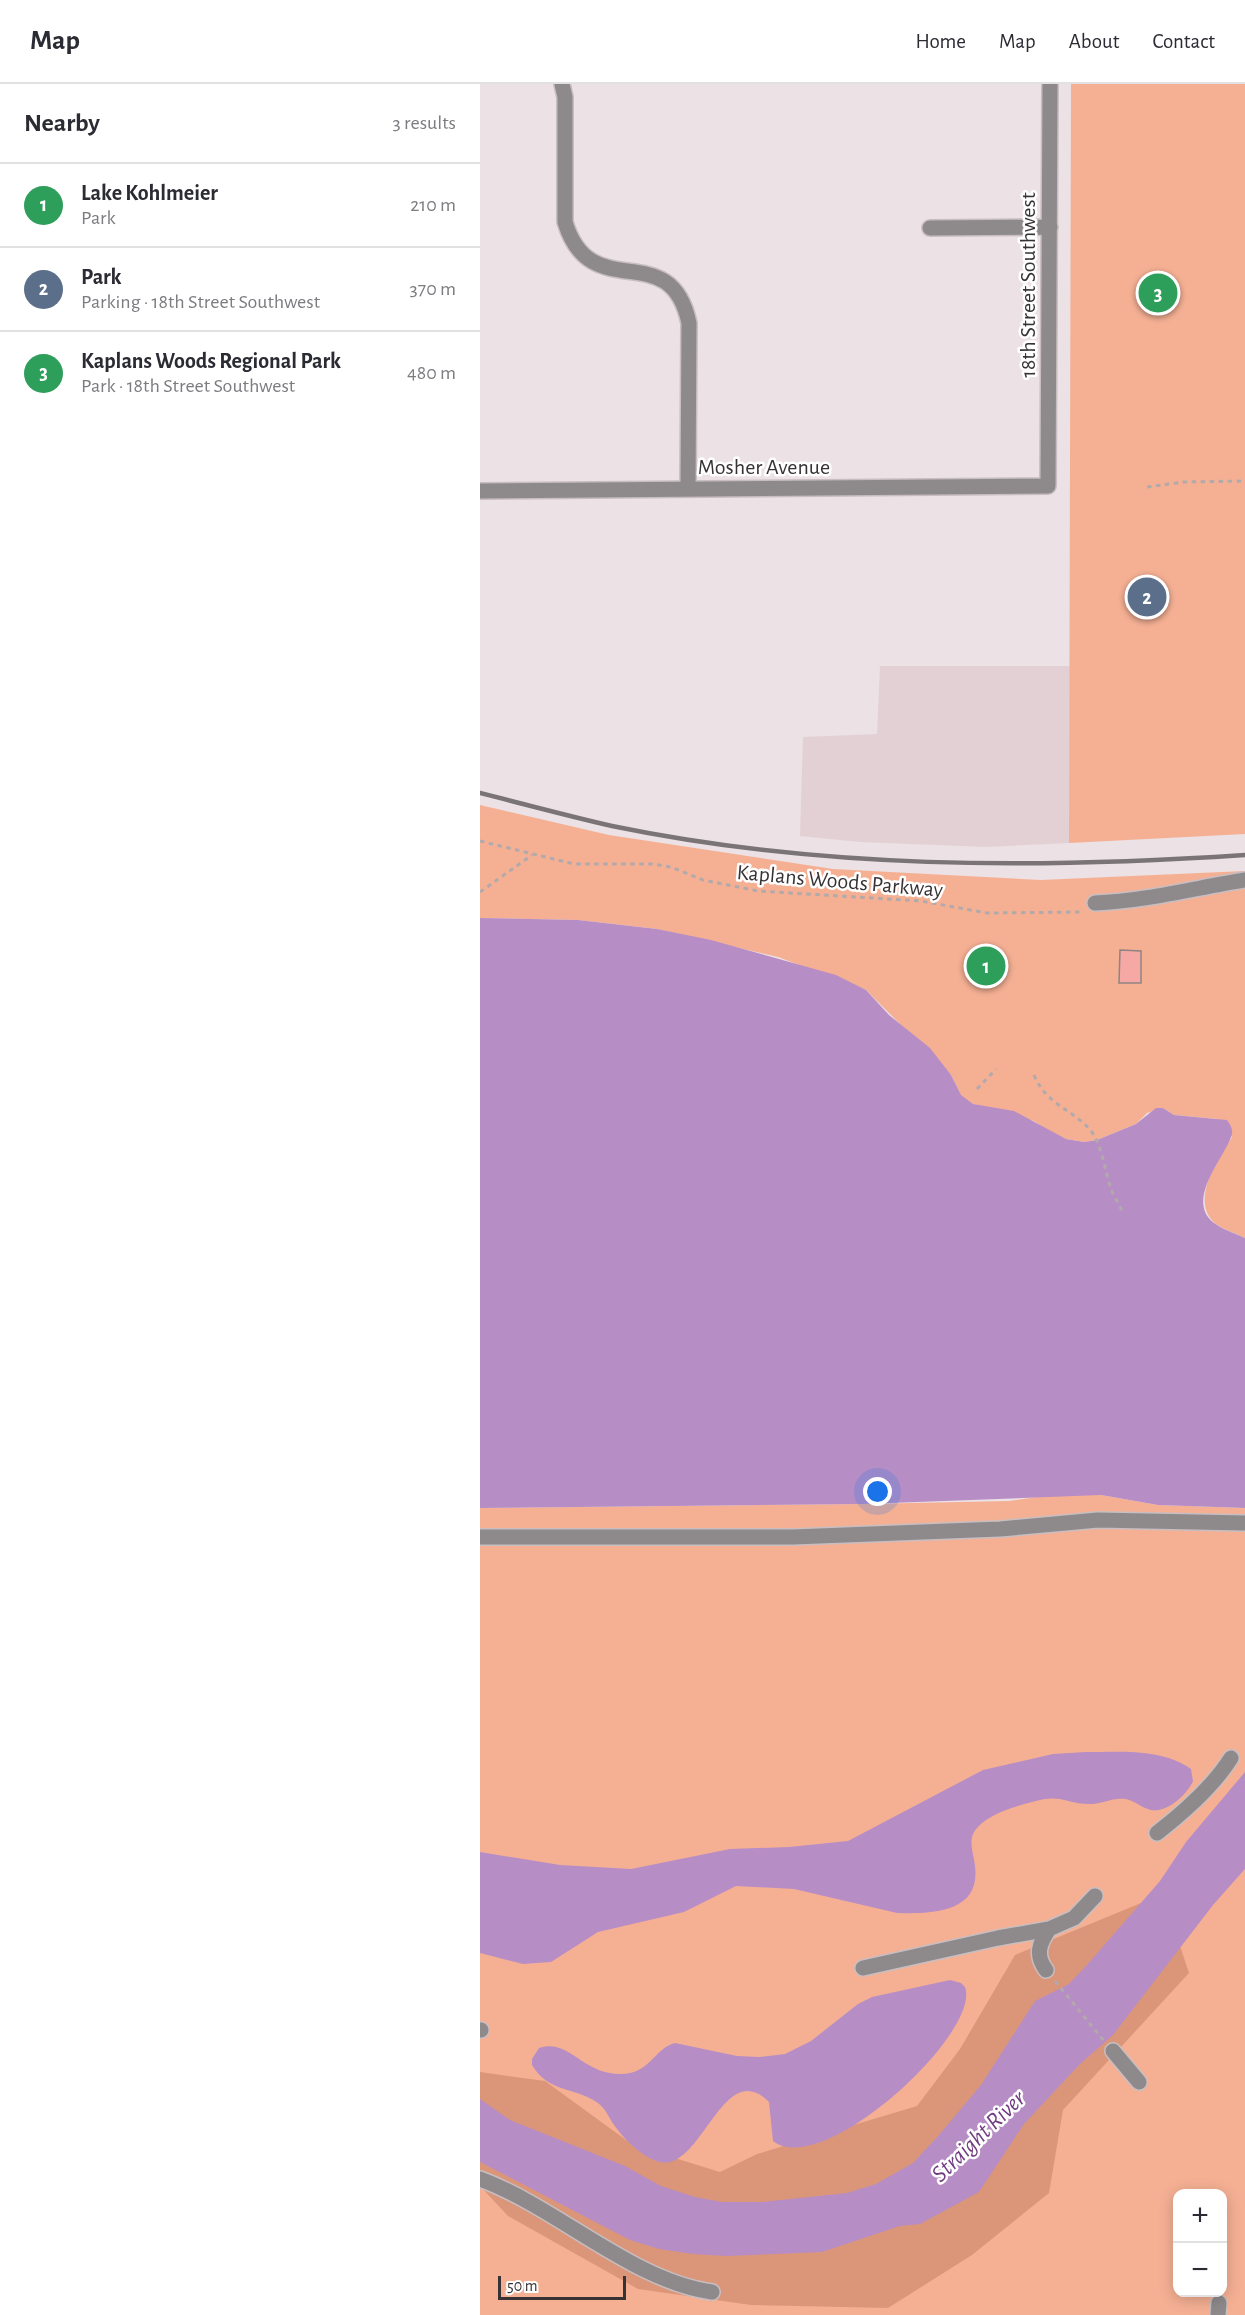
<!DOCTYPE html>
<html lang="en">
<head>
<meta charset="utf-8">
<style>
  body { margin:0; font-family:"Alegreya Sans",sans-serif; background:#f7f7f7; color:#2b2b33 }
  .controls { position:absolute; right:18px; bottom:18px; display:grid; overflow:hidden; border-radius:12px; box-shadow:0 3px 15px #0003 }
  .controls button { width:54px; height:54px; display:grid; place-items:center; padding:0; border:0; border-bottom:2px solid #e1e1e2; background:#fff; color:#2b2b33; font:30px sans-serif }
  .scale { position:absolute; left:18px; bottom:15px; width:128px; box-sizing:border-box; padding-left:6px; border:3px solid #373334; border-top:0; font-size:16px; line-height:21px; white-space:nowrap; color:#373334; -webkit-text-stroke:4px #fff; paint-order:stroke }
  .you { position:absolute; left:398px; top:1408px; width:21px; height:21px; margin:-15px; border:4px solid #fff; border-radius:50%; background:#1a73e8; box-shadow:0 0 0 9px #1a73e833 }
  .badge { display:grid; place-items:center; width:39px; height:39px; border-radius:50%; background:#6e6b07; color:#fff; font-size:20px; font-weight:700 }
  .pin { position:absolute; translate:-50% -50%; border:3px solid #fff; box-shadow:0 2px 6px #0006 }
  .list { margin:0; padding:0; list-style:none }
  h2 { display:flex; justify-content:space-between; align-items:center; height:78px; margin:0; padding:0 24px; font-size:26px }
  h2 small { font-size:20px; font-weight:400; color:#7c7c81 }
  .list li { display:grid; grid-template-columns:39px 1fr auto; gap:18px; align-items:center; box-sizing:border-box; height:84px; padding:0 24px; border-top:2px solid #e1e1e2 }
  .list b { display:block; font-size:22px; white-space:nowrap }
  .list p { margin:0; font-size:20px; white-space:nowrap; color:#7c7c81 }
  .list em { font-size:20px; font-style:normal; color:#7c7c81 }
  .map { position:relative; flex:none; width:765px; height:2231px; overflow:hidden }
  header { display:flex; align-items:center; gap:36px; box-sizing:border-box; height:84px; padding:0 30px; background:#fff; border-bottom:2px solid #e1e1e2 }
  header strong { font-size:28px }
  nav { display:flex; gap:33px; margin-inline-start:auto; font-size:21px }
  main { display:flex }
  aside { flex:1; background:#fff }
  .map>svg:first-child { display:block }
</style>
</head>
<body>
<header>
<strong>Map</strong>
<nav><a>Home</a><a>Map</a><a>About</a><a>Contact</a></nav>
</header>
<main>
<aside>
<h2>Nearby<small>3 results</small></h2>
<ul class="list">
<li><span class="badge" style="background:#2e9e5b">1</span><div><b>Lake Kohlmeier</b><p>Park</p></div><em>210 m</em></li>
<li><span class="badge" style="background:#5c6f8a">2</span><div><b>Park</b><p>Parking · 18th Street Southwest</p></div><em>370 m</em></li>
<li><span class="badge" style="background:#2e9e5b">3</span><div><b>Kaplans Woods Regional Park</b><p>Park · 18th Street Southwest</p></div><em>480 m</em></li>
</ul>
</aside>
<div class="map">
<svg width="765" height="2231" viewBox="0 0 765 2231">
  <rect width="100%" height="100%" fill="#ece1e4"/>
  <path fill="#e3d0d4" d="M400,582H590L589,759L507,763L380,758L320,752L323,653L397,650Z"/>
  <path fill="#f5b094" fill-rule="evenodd" d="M591,0H765V750L589,759Z
    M0,721L129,751L353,785L561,796L765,787V1154C756,1149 744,1146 736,1140C709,1119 737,1074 752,1053L738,1035L694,1031L683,1024L667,1029L656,1040L617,1056L604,1058L586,1055L573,1050L554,1037L493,1020L481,1012L471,991L386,906L298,873L177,845L98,836L0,834Z
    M571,1411H621L678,1421L765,1424V2231H0V1424L383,1420L529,1417ZM698,2110H742V2208H698Z"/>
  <path fill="#db9679" d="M661,1819L691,1835L709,1889L583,2026L569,2109L492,2171L408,2224L271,2221L158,2205L28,2132L0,2102V1988L65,1997L153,2061L240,2088L277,2070L437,2022L480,1965L535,1871Z"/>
  <path fill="#b78dc5" d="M0,834L98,836L177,845L231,856L356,891L386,906L409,931L450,964L471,991L481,1011L493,1020L534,1027L586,1055L604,1058L617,1056L656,1040L676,1024H683L694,1031L747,1036C751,1042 754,1046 751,1053C744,1073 714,1106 726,1130C733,1143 753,1148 765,1154V1424L678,1421L621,1411L383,1420L0,1424Z
    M606,1668C640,1668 682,1664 711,1685L713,1697C707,1711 687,1729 671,1726C662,1724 655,1717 646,1715C633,1713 622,1720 610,1720C585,1720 581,1709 552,1718C534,1723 503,1731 493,1750C489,1759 494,1772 495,1782C501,1829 452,1830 417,1829L314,1805L256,1802L204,1828L118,1848L71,1878L43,1880L0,1869V1768L80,1781L151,1785L250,1765L309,1763L368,1757L503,1686L573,1670Z
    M765,1688V1785L733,1821L633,1951L599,1981L544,2040L499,2108L440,2140L420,2142L342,2168L246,2172L213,2170L179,2165L150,2156L0,2078V2015L30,2036L145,2082L181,2102L215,2113L242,2118H282L367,2109L396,2100L433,2079L459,2051L501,2001L555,1917L589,1900L606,1882L680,1797L706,1758Z
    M470,1896L481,1899L485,1903C502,1948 343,2096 293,2057L289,2018C242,1970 221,2094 176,2077C160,2071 144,2055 134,2041C129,2034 126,2025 118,2019C96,2003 68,2009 52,1981V1975L59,1964C89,1954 102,1990 140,1990C171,1990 173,1965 195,1959L257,1972L279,1973L305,1970L331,1957L378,1920L392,1913Z"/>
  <path fill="#f6a8a5" stroke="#8e8483" stroke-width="1.5" d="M640,866L661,867V899H639Z"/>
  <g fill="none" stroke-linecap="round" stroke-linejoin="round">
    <defs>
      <path id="minor" d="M82,0L85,13V138C111,224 190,150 209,239L208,405
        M450,144L570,143
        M0,407L568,402L570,0
        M615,819C666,817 715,804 765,796
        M0,1453H313L520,1445L618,1436L765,1439
        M677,1749C704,1728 733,1703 751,1674
        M383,1884L518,1854L569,1845L594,1834L615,1812
        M566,1886C555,1871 559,1860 569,1845
        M0,1946H1
        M633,1967L659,1998
        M0,2095C78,2124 152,2197 232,2208
        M738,2231L739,2219"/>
    </defs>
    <use href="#minor" stroke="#c8bec1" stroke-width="18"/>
    <path stroke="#b2a9ab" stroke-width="3" stroke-dasharray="4.5 4.5" stroke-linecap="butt" d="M667,403L704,398L765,397
      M0,757L94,780H172L191,783L223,796L278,807L441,817L507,829L602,828
      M0,808L52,771
      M554,991C567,1022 593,1025 611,1047C622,1061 625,1087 631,1105C634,1114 640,1120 643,1130
      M497,1005L516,985
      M575,1897L624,1957"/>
    <use href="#minor" stroke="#8e8a8c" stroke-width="15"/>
    <path stroke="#7b7476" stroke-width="4.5" d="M0,709C44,720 88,732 132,742C340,785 554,785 765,771"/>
  </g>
  <g text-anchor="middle" stroke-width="5" stroke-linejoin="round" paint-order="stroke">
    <g font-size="22" fill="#373334" stroke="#fff">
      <text transform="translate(547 201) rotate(-90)" y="8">18th Street Southwest</text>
      <text x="284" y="390">Mosher Avenue</text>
      <text transform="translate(360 796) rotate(5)" y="8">Kaplans Woods Parkway</text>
    </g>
    <g font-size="24" font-style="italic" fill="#713c82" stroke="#fff">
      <text transform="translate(498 2052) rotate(-44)" y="8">Straight River</text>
    </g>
  </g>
</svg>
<div class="controls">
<button>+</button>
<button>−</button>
</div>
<div class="scale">50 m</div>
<div class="you"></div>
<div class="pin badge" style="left:506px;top:882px;background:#2e9e5b">1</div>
<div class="pin badge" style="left:667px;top:513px;background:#5c6f8a">2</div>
<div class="pin badge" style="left:678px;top:209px;background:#2e9e5b">3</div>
</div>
</main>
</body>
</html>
